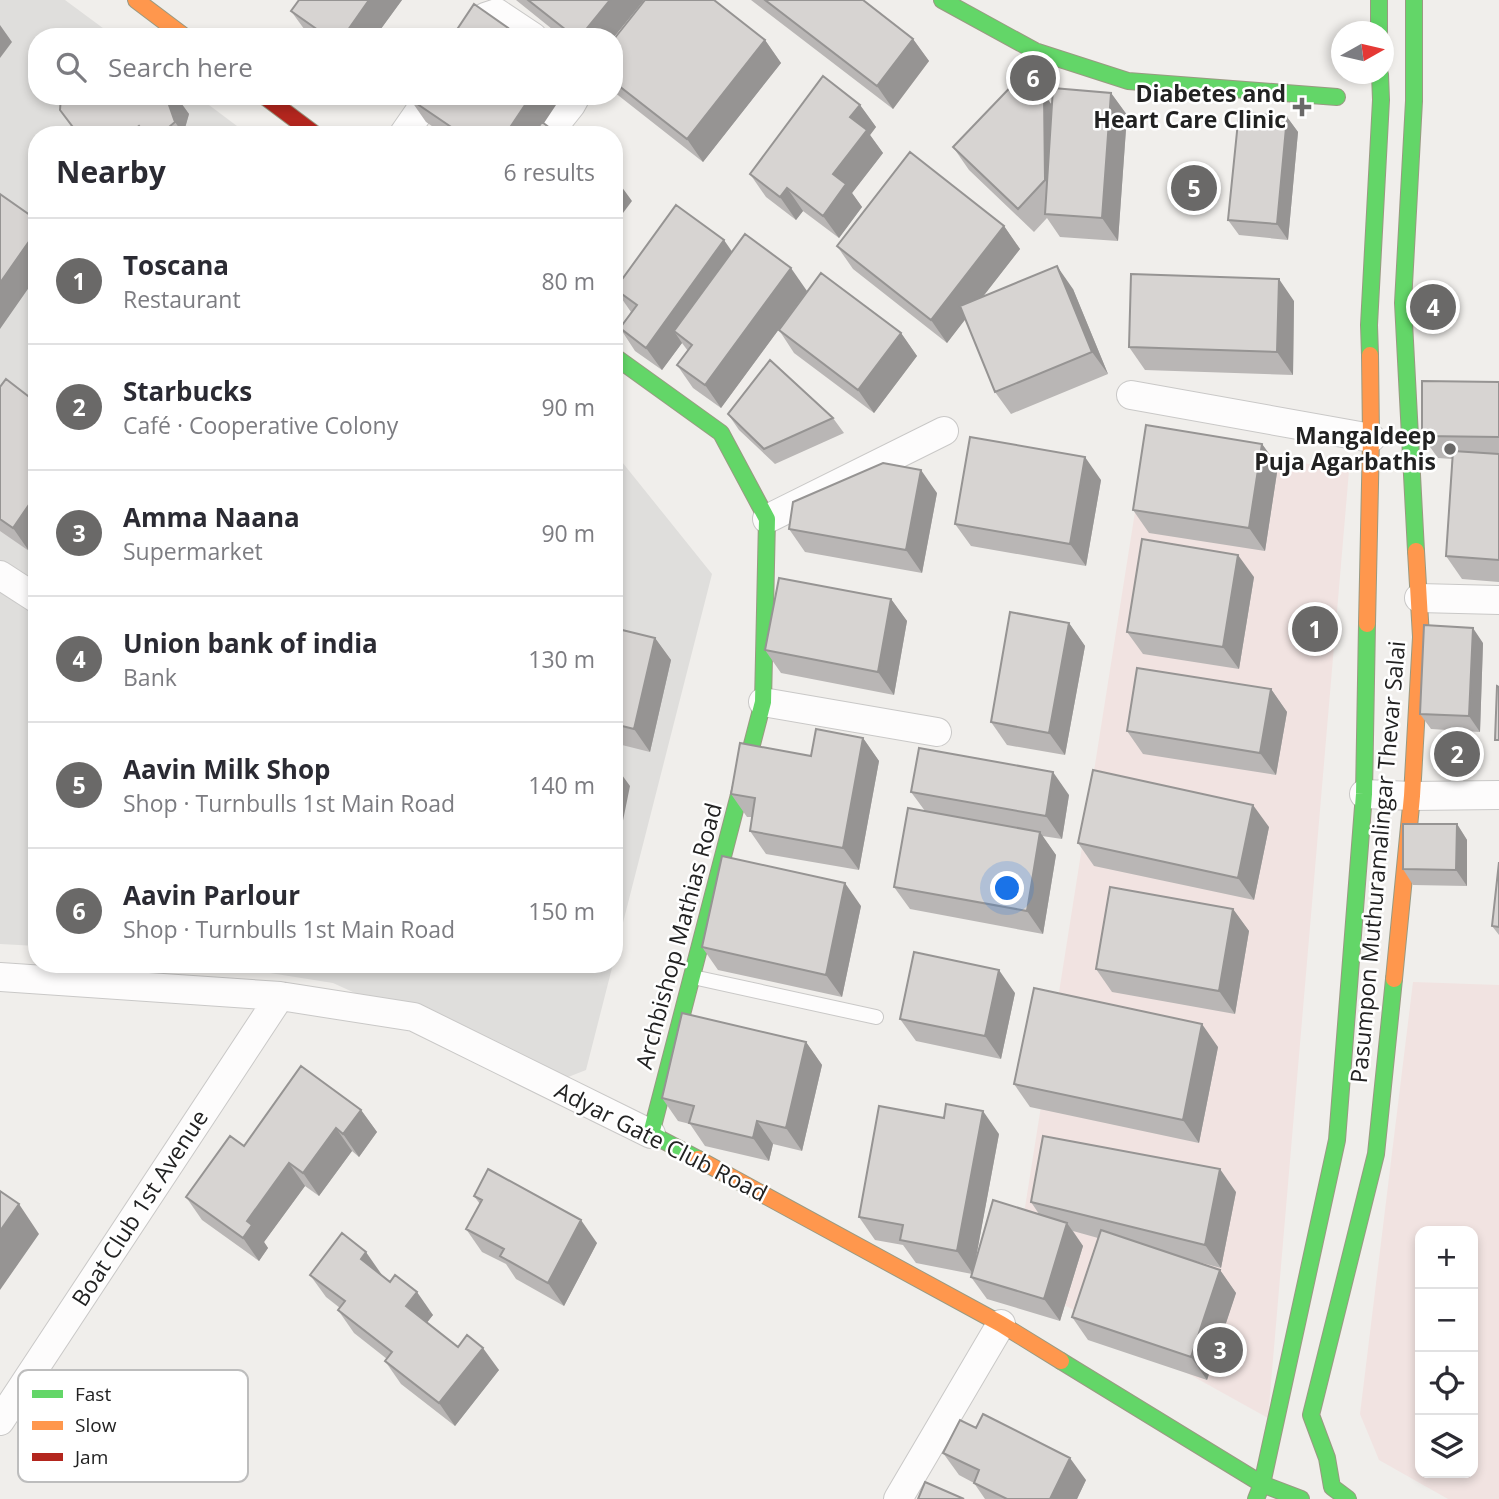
<!DOCTYPE html>
<html lang="en">
<head>
<meta charset="utf-8">
<style>
  body { margin:0; font-family:"Open Sans",sans-serif; background:#f7f7f7; color:#2b2b33 }
  .controls { position:absolute; right:21px; bottom:21px; display:grid; overflow:hidden; border-radius:14px; box-shadow:0 4px 10px #0003 }
  .controls button { width:63px; height:63px; display:grid; place-items:center; padding:0; border:0; border-bottom:2px solid #e1e1e2; background:#fff; color:#2b2b33; font:35px sans-serif }
  .compass { position:absolute; left:1331px; top:21px; width:63px; height:63px; border-radius:50%; background:#fff; box-shadow:0 4px 10px #0003; rotate:82deg }
  .you { position:absolute; left:1008px; top:889px; width:24px; height:24px; margin:-18px; border:5px solid #fff; border-radius:50%; background:#1a73e8; box-shadow:0 0 0 10px #1a73e833 }
  .badge { display:grid; place-items:center; width:46px; height:46px; border-radius:50%; background:#6a6968; color:#fff; font-size:23px; font-weight:700 }
  .pin { position:absolute; translate:-50% -50%; border:4px solid #fff; box-shadow:0 2px 7px #0006 }
  .list { margin:0; padding:0; list-style:none }
  h2 { display:flex; justify-content:space-between; align-items:center; height:91px; margin:0; padding:0 28px; font-size:30px }
  h2 small { font-size:23px; font-weight:400; color:#7c7c81 }
  .list li { display:grid; grid-template-columns:46px 1fr auto; gap:21px; align-items:center; box-sizing:border-box; height:126px; padding:0 28px; border-top:2px solid #e1e1e2 }
  .list b { display:block; font-size:26px; white-space:nowrap }
  .list p { margin:0; font-size:23px; white-space:nowrap; color:#7c7c81 }
  .list em { font-size:23px; font-style:normal; color:#7c7c81 }
  .icon { flex:none; width:38px; height:38px; fill:none; stroke:currentColor; stroke-width:2; stroke-linecap:round; stroke-linejoin:round }
  .map { position:relative; flex:none; width:1499px; height:1499px; overflow:hidden }
  .search { position:absolute; background:#fff; box-shadow:0 4px 10px #0003; left:28px; top:28px; width:595px; height:77px; display:flex; align-items:center; gap:18px; box-sizing:border-box; padding:0 24px; border-radius:28px; color:#7c7c81; font-size:26px }
  .panel { position:absolute; background:#fff; box-shadow:0 4px 10px #0003; left:28px; top:126px; width:595px; height:847px; border-radius:28px }
  .map>svg:first-child { display:block }
</style>
</head>
<body>
<div class="map">
<svg width="1499" height="1499" viewBox="0 0 1499 1499">
  <rect width="100%" height="100%" fill="#f0eeeb"/>
  <path fill="#dfdedc" d="M0,0H65L115,37H37V96H197L249,135H37V946L0,944Z
    M614,452L712,574L614,958Z
    M214,964H613L586,1070L553,1083L333,983Z"/>
  <path fill="#f1e3e1" fill-rule="evenodd" d="M1147,436L1349,471L1268,1418L1014,1277Z
    M1413,982L1499,985V1499H1448L1379,1460L1360,1414ZM1420,1231H1473V1473H1420Z"/>
  <g fill="none" stroke-linecap="round" stroke-linejoin="round">
    <defs>
      <path id="lane" d="M693,977L876,1017"/>
      <path id="street" d="M471,37L485,17L497,13L533,37
        M403,135L430,96
        M547,135L571,105L576,96
        M1131,395L1371,438
        M767,519L944,431
        M0,575L37,599
        M1419,598L1499,600
        M763,702L937,732
        M1364,794L1412,796L1499,795
        M0,977L280,996L414,1017L651,1134
        M0,1421L280,996
        M898,1499L1001,1324"/>
      <path id="fast" d="M942,0L1035,51L1128,81L1337,97
        M1379,0V32
        M1414,0V101L1403,303L1416,551
        M1370,355L1369,325L1381,100L1380,74
        M614,356L721,433L767,519L763,702L651,1134L698,1159
        M1061,1361L1262,1484L1301,1499
        M1256,1499L1262,1484L1337,1140L1364,794L1367,624
        M1348,1499L1332,1487L1327,1458L1311,1415L1376,1154L1394,979"/>
      <path id="slow" d="M136,0L185,37
        M1367,624L1371,438L1370,355
        M1394,979L1412,796L1421,637L1416,551
        M698,1159L1001,1324L1061,1361"/>
      <path id="jam" d="M264,96L316,135"/>
    </defs>
    <use href="#lane" stroke="#c9c8c7" stroke-width="16"/>
    <use href="#street" stroke="#c9c8c7" stroke-width="30"/>
    <use href="#fast" stroke="#999a82" stroke-width="18"/>
    <use href="#slow" stroke="#999a82" stroke-width="18"/>
    <use href="#jam" stroke="#999a82" stroke-width="18"/>
    <use href="#lane" stroke="#fdfcfc" stroke-width="14"/>
    <use href="#street" stroke="#fdfcfc" stroke-width="28"/>
    <use href="#fast" stroke="#63d668" stroke-width="16"/>
    <use href="#slow" stroke="#ff974d" stroke-width="16"/>
    <use href="#jam" stroke="#b3261e" stroke-width="16"/>
  </g>
  <path fill="#b9b6b5" d="M299,0H402L375,37H312L307,33L291,11Z
    M516,0H644L614,37H562Z
    M751,0H863L913,39L929,61L893,109Z
    M614,39L765,40L781,63L703,162L614,92Z
    M1111,93L1127,115L1118,241L1060,237L1047,218L1034,232L969,170L953,147L1044,94L1052,105Z
    M61,96H176L189,114L185,128L188,135H77L60,110Z
    M410,99L544,123L559,135H445L426,122Z
    M860,105L876,127L870,135L883,153L852,193L862,207L839,238L803,211L796,220L766,197L750,174Z
    M1287,117L1298,132L1288,240L1239,235L1228,220Z
    M1004,226L1020,249L982,297L1073,289L1108,374L1011,414L995,392L965,319L947,343L853,269L837,246Z
    M732,252L807,291L721,408L693,388L677,365L688,351L682,343L662,370L635,351L620,328L631,312L615,289Z
    M1294,301L1293,375L1145,370L1129,347Z
    M779,330L901,333L917,356L874,413L794,353Z
    M1499,382V582L1462,579L1446,556L1452,459L1438,458L1422,436Z
    M0,387L37,403V540L29,551L0,531Z
    M728,414L833,418L844,433L775,464L739,430Z
    M1262,444L1278,466L1265,551L1149,533L1133,510Z
    M1101,480L1086,566L971,546L955,524Z
    M937,493L922,573L805,552L789,529Z
    M1254,577L1239,669L1143,654L1127,632Z
    M891,599L907,621L894,695L781,673L765,650Z
    M1069,623L1085,646L1065,755L1007,745L991,722Z
    M614,628L655,638L671,660L650,752L614,743Z
    M1483,643L1480,732L1431,729L1420,714Z
    M1271,689L1287,712L1276,775L1143,754L1127,731Z
    M863,738L879,761L859,870L766,854L750,831L752,817H747L731,794L811,756Z
    M911,792L1069,795L1062,839L1042,836L1056,855L1043,934L910,909L894,887L925,811Z
    M1457,824L1467,840V886L1413,885L1403,869Z
    M37,827V872L31,865Z
    M1269,827L1254,900L1094,866L1078,843Z
    M1499,862V935L1492,926Z
    M861,906L842,997L718,970L702,947Z
    M1233,909L1249,931L1235,1014L1112,992L1096,969Z
    M1015,993L1001,1059L916,1041L900,1019Z
    M806,1042L822,1065L802,1151L773,1144L769,1161L705,1146L690,1124L678,1121L662,1098Z
    M1218,1047L1199,1143L1030,1107L1014,1084Z
    M361,1110L377,1132L359,1157L352,1151L319,1196L305,1186L264,1242L268,1248L259,1261L202,1220L186,1197L244,1146Z
    M999,1134L975,1262L1039,1214L1031,1202L1236,1192L1221,1268L1191,1260L1220,1270L1236,1293L1207,1380L1088,1340L1072,1317L1098,1238L1073,1231L1083,1246L1060,1321L987,1299L971,1277L972,1274L916,1263L903,1245L875,1240L859,1217Z
    M474,1196L597,1243L564,1306L516,1279L506,1264L482,1252L466,1229L480,1204Z
    M310,1275H382L433,1315L426,1323L458,1347L499,1370L455,1426L401,1384L385,1361L387,1359L354,1333L338,1310L340,1308L326,1297Z
    M943,1453L1086,1480L1077,1499H985L974,1483L959,1475Z"/>
  <path fill="#969493" d="M369,0H402L375,37H343Z
    M610,0H644L614,37H580Z
    M0,25L12,42L0,58Z
    M913,39L929,61L893,109L877,86Z
    M765,40L781,63L703,162L687,139Z
    M1111,93L1127,115L1118,241L1102,218Z
    M1044,94L1060,117L1061,203L1045,180Z
    M172,96H176L189,114L185,128L188,135H184L175,122L169,105Z
    M531,96H562L536,135H505Z
    M860,105L876,127L870,135L883,153L852,193L862,207L839,238L823,216L833,174L850,117Z
    M1287,117L1298,132L1288,240L1277,224Z
    M616,179L632,201L614,225V181Z
    M787,188L803,211L796,220L780,197Z
    M1004,226L1020,249L947,343L931,320Z
    M37,230V276L0,329V283Z
    M724,240L740,263L674,331L682,343L662,370L646,348Z
    M1057,266L1073,289L1108,374L1092,352Z
    M791,268L807,291L721,408L705,385Z
    M1279,279L1294,301L1293,375L1277,352Z
    M901,333L917,356L874,413L858,390Z
    M1262,444L1278,466L1265,551L1249,528Z
    M1085,457L1101,480L1086,566L1070,544Z
    M921,470L937,493L922,573L906,550Z
    M37,493V540L29,551L13,528Z
    M1238,555L1254,577L1239,669L1223,647Z
    M891,599L907,621L894,695L878,672Z
    M1069,623L1085,646L1065,755L1049,733Z
    M1473,628L1483,643L1480,732L1469,716Z
    M655,638L671,660L650,752L634,729Z
    M1271,689L1287,712L1276,775L1260,753Z
    M863,738L879,761L859,870L843,848Z
    M614,764L630,786L614,865Z
    M1053,772L1069,795L1062,839L1046,816Z
    M1253,805L1269,827L1254,900L1238,878Z
    M1457,824L1467,840V886L1456,870Z
    M1040,832L1056,855L1043,934L1027,911Z
    M845,883L861,906L842,997L826,975Z
    M1233,909L1249,931L1235,1014L1219,991Z
    M999,970L1015,993L1001,1059L985,1036Z
    M1202,1024L1218,1047L1199,1143L1183,1120Z
    M806,1042L822,1065L802,1151L786,1128Z
    M361,1110L377,1132L359,1157L343,1134Z
    M983,1111L999,1134L973,1274L957,1251Z
    M757,1121L773,1144L769,1161L753,1138Z
    M336,1128L352,1151L319,1196L303,1173Z
    M289,1163L305,1186L264,1242L268,1248L259,1261L243,1238L247,1221Z
    M1220,1169L1236,1192L1221,1268L1205,1245Z
    M19,1204L39,1234L0,1290V1231Z
    M581,1220L597,1243L564,1306L548,1283Z
    M1067,1223L1083,1246L1060,1321L1044,1299Z
    M366,1252L382,1275L377,1282L361,1259Z
    M1220,1270L1236,1293L1207,1380L1191,1357Z
    M417,1292L433,1315L422,1329L406,1306Z
    M483,1348L499,1370L455,1426L439,1403Z
    M1070,1458L1086,1480L1077,1499H1050Z"/>
  <path fill="#d7d4d2" stroke="#969493" stroke-width="2" d="M299,0H369L343,37H328L291,11Z
    M528,0H610L580,37H575Z
    M645,0H714L765,40L687,139L614,82V39Z
    M765,0H863L913,39L877,86Z
    M474,4L521,37H452Z
    M1023,74L1044,94L1045,180L1018,209L953,147Z
    M823,76L860,105L850,117L867,130L833,174L846,184L823,216L787,188L780,197L750,174Z
    M1053,88L1111,93L1102,218L1045,214Z
    M61,96H172L169,105L175,122L169,127L177,131L174,135H146L139,126L127,135H79L60,110Z
    M412,96H531L505,135H463L410,99Z
    M1239,112L1287,117L1277,224L1228,220Z
    M542,122L559,135H533Z
    M910,152L1004,226L931,320L837,246Z
    M0,194L37,220V230L0,283Z
    M676,205L724,240L646,348L620,328L637,305L615,289Z
    M745,234L791,268L705,385L677,365L692,345L674,331Z
    M1057,266L1092,352L995,392L960,306Z
    M821,273L901,333L858,390L779,330Z
    M1131,274L1279,279L1277,352L1129,347Z
    M770,360L833,418L764,449L728,414Z
    M6,379L37,403V493L13,528L0,519V387Z
    M1422,381L1499,382V437L1422,436Z
    M1146,425L1262,444L1249,528L1133,510Z
    M970,437L1085,457L1070,544L955,524Z
    M1453,451L1499,454V560L1446,556Z
    M883,463L921,470L906,550L789,529L793,502Z
    M1142,539L1238,555L1223,647L1127,632Z
    M779,578L891,599L878,672L765,650Z
    M1010,612L1069,623L1049,733L991,722Z
    M1424,625L1473,628L1469,716L1420,714Z
    M614,628L655,638L634,729L614,724Z
    M1137,668L1271,689L1260,753L1127,731Z
    M1497,686L1499,687V740H1495Z
    M816,729L863,738L843,848L750,831L755,798L731,794L740,743L811,756Z
    M919,748L1053,772L1046,816L911,792Z
    M1093,770L1253,805L1238,878L1078,843Z
    M908,808L1040,832L1027,911L894,887Z
    M1403,824H1457L1456,870L1403,869Z
    M33,827H37V865H31Z
    M722,856L845,883L826,975L702,947Z
    M1499,862V927L1492,926Z
    M1110,887L1233,909L1219,991L1096,969Z
    M914,952L999,970L985,1036L900,1019Z
    M1034,988L1202,1024L1183,1120L1014,1084Z
    M682,1013L806,1042L786,1128L757,1121L753,1138L689,1123L694,1106L662,1098Z
    M301,1066L361,1110L343,1134L336,1128L303,1173L289,1163L247,1221L252,1225L243,1238L186,1197L230,1136L244,1146Z
    M946,1104L983,1111L957,1251L900,1240L903,1225L859,1217L879,1106L944,1118Z
    M1043,1136L1220,1169L1205,1245L1031,1202Z
    M488,1169L581,1220L548,1283L500,1256L504,1249L466,1229L482,1200L474,1196Z
    M0,1191L19,1204L0,1231Z
    M993,1200L1067,1223L1044,1299L971,1277Z
    M1101,1230L1220,1270L1191,1357L1072,1317Z
    M342,1233L366,1252L361,1259L390,1282L395,1275L417,1292L406,1306L458,1347L467,1335L483,1348L439,1403L385,1361L392,1352L338,1310L345,1301L310,1275Z
    M983,1414L1070,1458L1050,1499H1007L974,1483L979,1470L943,1453L960,1420L976,1428Z
    M925,1482L964,1499H918Z"/>
  <g fill="#6a6968" stroke="#fff" stroke-width="2.5">
    <path d="M1298.5 96.5h7v7h7v7h-7v7h-7v-7h-7v-7h7z"/>
    <circle cx="1450" cy="449" r="7"/>
  </g>
  <g text-anchor="middle" stroke-width="5" stroke-linejoin="round" paint-order="stroke">
    <g font-size="23" font-weight="bold" fill="#222" stroke="#fff" text-anchor="end">
      <text x="1286" y="102">Diabetes and<tspan x="1286" dy="26">Heart Care Clinic</tspan></text>
      <text x="1436" y="444">Mangaldeep<tspan x="1436" dy="26">Puja Agarbathis</tspan></text>
    </g>
    <g font-size="23" fill="#222" stroke="#fff">
      <text transform="translate(1378 862) rotate(-85)" y="8">Pasumpon Muthuramalingar Thevar Salai</text>
      <text transform="translate(679 936) rotate(-75)" y="8">Archbishop Mathias Road</text>
      <text transform="translate(661 1142) rotate(27)" y="8">Adyar Gate Club Road</text>
      <text transform="translate(140 1208) rotate(-57)" y="8">Boat Club 1st Avenue</text>
    </g>
  </g>
  <rect x="18" y="1370" width="230" height="112" rx="10" fill="#fff" stroke="#bdbdbd" stroke-width="2"/>
  <rect x="32" y="1390" width="31" height="8" fill="#63d668"/>
  <rect x="32" y="1421" width="31" height="9" fill="#ff974d"/>
  <rect x="32" y="1453" width="31" height="8" fill="#b3261e"/>
  <g font-size="19" fill="#222">
    <text x="75" y="1401">Fast</text>
    <text x="75" y="1432">Slow</text>
    <text x="75" y="1464">Jam</text>
  </g>
</svg>
<div class="controls">
<button>+</button>
<button>−</button>
<button><svg class="icon" aria-label="locate" viewBox="0 0 24 24"><circle cx="12" cy="12" r="6"/><path d="M12 2v4M12 18v4M2 12h4M18 12h4"/></svg></button>
<button><svg class="icon" aria-label="layers" viewBox="0 0 24 24"><path d="M12 4l9 5-9 5-9-5zM3 14l9 5 9-5"/></svg></button>
</div>
<svg class="compass" viewBox="-18 -18 36 36"><path d="M0-13l5 13h-10z" fill="#e53935"/><path d="M0 13l5-13h-10z" fill="#7c7c81"/></svg>
<div class="you"></div>
<div class="pin badge" style="left:1315px;top:629px">1</div>
<div class="pin badge" style="left:1457px;top:754px">2</div>
<div class="pin badge" style="left:1220px;top:1350px">3</div>
<div class="pin badge" style="left:1433px;top:307px">4</div>
<div class="pin badge" style="left:1194px;top:188px">5</div>
<div class="pin badge" style="left:1033px;top:78px">6</div>
<div class="search"><svg class="icon" aria-label="search" viewBox="0 0 24 24"><circle cx="10" cy="10" r="6"/><path d="M15 15l6 6"/></svg>Search here</div>
<section class="panel">
<h2>Nearby<small>6 results</small></h2>
<ul class="list">
<li><span class="badge">1</span><div><b>Toscana</b><p>Restaurant</p></div><em>80 m</em></li>
<li><span class="badge">2</span><div><b>Starbucks</b><p>Café · Cooperative Colony</p></div><em>90 m</em></li>
<li><span class="badge">3</span><div><b>Amma Naana</b><p>Supermarket</p></div><em>90 m</em></li>
<li><span class="badge">4</span><div><b>Union bank of india</b><p>Bank</p></div><em>130 m</em></li>
<li><span class="badge">5</span><div><b>Aavin Milk Shop</b><p>Shop · Turnbulls 1st Main Road</p></div><em>140 m</em></li>
<li><span class="badge">6</span><div><b>Aavin Parlour</b><p>Shop · Turnbulls 1st Main Road</p></div><em>150 m</em></li>
</ul>
</section>
</div>
</body>
</html>
